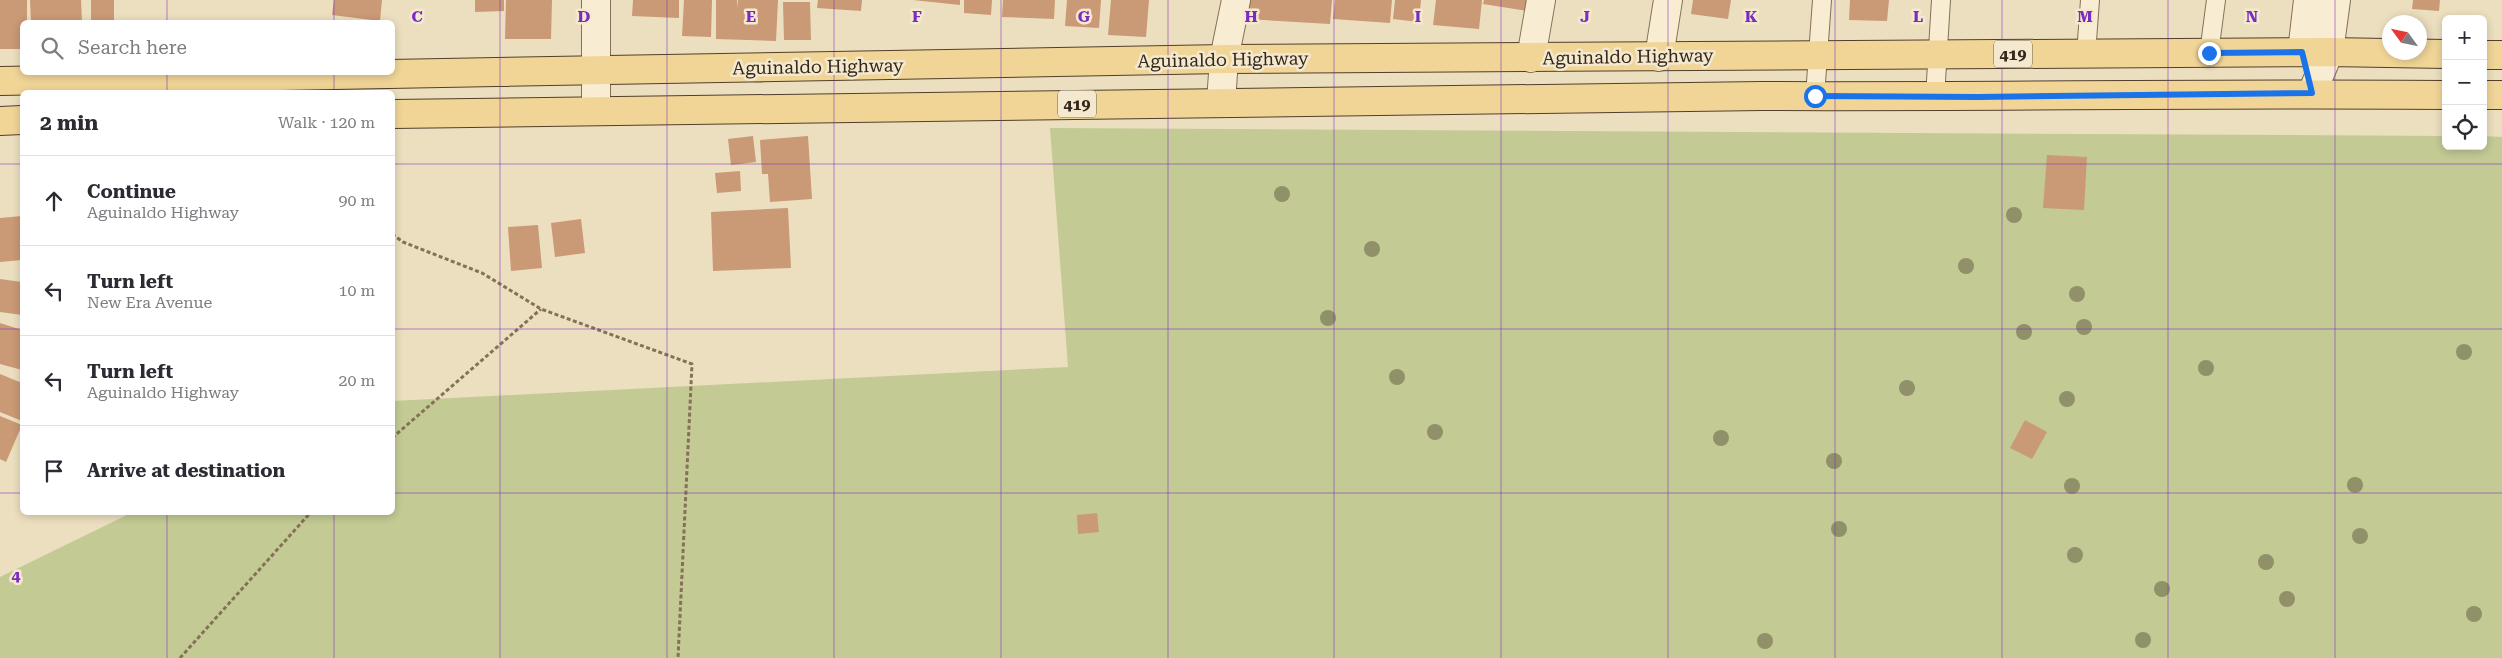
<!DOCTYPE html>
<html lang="en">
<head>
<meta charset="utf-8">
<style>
  body { margin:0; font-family:"Roboto Serif",serif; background:#f2f2f3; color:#2b2b33 }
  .controls { position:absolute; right:15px; top:15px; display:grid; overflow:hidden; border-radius:8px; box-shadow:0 2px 8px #0003 }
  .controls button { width:45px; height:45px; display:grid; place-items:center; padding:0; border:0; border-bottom:1px solid #e1e1e2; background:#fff; color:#2b2b33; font:25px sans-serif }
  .compass { position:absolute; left:2382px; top:15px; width:45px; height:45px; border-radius:50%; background:#fff; box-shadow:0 2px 8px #0003; rotate:303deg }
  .stop { position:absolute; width:15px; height:15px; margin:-11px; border:4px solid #1a73e8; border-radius:50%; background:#fff }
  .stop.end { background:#1a73e8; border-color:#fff; box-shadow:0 1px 5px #0008 }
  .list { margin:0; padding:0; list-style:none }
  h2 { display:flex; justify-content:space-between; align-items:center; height:65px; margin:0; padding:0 20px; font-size:21px }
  h2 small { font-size:16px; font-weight:400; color:#7c7c81 }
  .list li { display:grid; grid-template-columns:32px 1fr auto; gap:15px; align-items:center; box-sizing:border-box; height:90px; padding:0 20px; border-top:1px solid #e1e1e2 }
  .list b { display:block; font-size:19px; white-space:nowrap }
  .list p { margin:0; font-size:16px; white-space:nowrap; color:#7c7c81 }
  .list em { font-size:16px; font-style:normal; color:#7c7c81 }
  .icon { flex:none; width:28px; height:28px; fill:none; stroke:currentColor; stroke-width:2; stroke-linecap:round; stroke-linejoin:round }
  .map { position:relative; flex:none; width:2502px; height:658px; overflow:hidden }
  .search { position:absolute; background:#fff; box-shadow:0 2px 8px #0003; left:20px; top:20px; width:375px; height:55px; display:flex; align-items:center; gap:12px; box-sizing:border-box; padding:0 18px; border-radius:8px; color:#7c7c81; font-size:19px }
  .panel { position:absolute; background:#fff; box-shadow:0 2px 8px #0003; left:20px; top:90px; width:375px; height:425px; border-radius:8px }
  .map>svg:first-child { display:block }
</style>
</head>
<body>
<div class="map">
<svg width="2502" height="658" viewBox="0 0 2502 658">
  <rect width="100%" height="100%" fill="#ecdfbf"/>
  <path fill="#c3ca94" d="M1050,128L2446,136V146H2483V136L2502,137V658H0V577L131,513L392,512L393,401L1068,367Z"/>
  <path fill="#ca9976" d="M0,0H27V22H22V49H0Z
    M30,0H81L82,22H31Z
    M91,0H114V22H91Z
    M334,0H382L380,21L332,15Z
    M475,0H504V11L475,12Z
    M506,0H552L551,39H505Z
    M633,0H679V18L632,16Z
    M684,0H712L711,37L682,36Z
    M716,0H737V8L738,0H778L776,41L716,39Z
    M818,0H862L861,11L817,8Z
    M913,0H960V5Z
    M964,0H992L991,15L964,13Z
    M1003,0H1055L1054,19L1002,17Z
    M1067,0H1101L1099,28L1065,26Z
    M1111,0H1149L1146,37L1108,35Z
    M1248,0H1332L1330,24L1247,19Z
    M1335,0H1392L1390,23L1333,19Z
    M1395,0H1421L1419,22L1393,19Z
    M1436,0H1482L1479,29L1433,25Z
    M1484,0H1536L1534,12L1483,4Z
    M1693,0H1731L1728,19L1691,14Z
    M1850,0H1889L1887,21L1849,20Z
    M2413,0H2440L2439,11L2412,9Z
    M783,2H810L811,40H784Z
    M753,136L756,162L731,165L728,139Z
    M808,136L812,199L770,202L768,174H762L760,140Z
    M2047,155L2087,157L2084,210L2043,208Z
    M740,171L741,191L717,193L715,173Z
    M788,208L791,268L713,271L711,212Z
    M22,216V260L0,262V218Z
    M581,219L585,253L555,257L551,223Z
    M538,225L542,268L511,271L508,227Z
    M0,279L22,282V315L0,312Z
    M0,323L22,330V370L0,364Z
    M0,374L22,383V421L0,412Z
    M0,416L22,425L6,462L0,459Z
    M2025,420L2047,432L2032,459L2010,448Z
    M1097,513L1099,532L1078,534L1077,515Z"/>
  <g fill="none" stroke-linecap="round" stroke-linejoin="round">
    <defs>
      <path id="service" d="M2209,53L2216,0
        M2086,54L2090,0
        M1815,96L1822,0
        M1935,97L1941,0"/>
      <path id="minor" d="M596,0V111
        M1659,57L1668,0
        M1531,58L1541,0
        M2312,93L2329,52
        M1221,102L1224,59L1236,0"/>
      <path id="tertiary" d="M2302,52L2308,0
        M2329,52L2336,0"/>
      <path id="primary" d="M2483,55H2502
        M0,81L1224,59L2329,52L2446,54
        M2483,95H2502
        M392,114L1762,96C1990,97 2218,93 2446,95
        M0,121L22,120"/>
    </defs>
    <use href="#service" stroke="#857058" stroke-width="20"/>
    <use href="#minor" stroke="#857058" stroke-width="30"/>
    <use href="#tertiary" stroke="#857058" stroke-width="30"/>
    <use href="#primary" stroke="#523e2c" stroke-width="30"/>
    <path stroke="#857058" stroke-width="3" stroke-dasharray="4 2.5" stroke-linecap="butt" d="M2478,19V13
      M392,234L403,242L482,273L541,309L692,364L678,658
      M392,438L541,309
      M180,658L311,512"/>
    <use href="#service" stroke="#f8edd2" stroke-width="18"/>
    <use href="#minor" stroke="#f8edd2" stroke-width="28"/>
    <use href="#tertiary" stroke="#f8edd2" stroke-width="28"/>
    <use href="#primary" stroke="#f0d597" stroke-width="28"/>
  </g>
  <g fill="#909069">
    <circle cx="1282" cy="194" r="8"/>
    <circle cx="2014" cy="215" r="8"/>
    <circle cx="1372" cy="249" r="8"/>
    <circle cx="1966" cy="266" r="8"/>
    <circle cx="2077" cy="294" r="8"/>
    <circle cx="1328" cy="318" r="8"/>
    <circle cx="2084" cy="327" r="8"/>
    <circle cx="2024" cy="332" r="8"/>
    <circle cx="2464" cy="352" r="8"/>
    <circle cx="2206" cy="368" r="8"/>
    <circle cx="1397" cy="377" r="8"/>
    <circle cx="1907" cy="388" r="8"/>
    <circle cx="2067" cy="399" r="8"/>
    <circle cx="1435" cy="432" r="8"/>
    <circle cx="1721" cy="438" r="8"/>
    <circle cx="1834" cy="461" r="8"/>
    <circle cx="2355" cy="485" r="8"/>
    <circle cx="2072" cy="486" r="8"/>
    <circle cx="1839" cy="529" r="8"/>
    <circle cx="2360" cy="536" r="8"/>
    <circle cx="2075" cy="555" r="8"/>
    <circle cx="2266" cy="562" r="8"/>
    <circle cx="2162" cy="589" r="8"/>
    <circle cx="2287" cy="599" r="8"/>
    <circle cx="2474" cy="614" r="8"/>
    <circle cx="2143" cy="640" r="8"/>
    <circle cx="1765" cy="641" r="8"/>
  </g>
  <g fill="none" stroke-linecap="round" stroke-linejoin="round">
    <path stroke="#1a73e8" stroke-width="6" d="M1815,96L1978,97L2312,93L2302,52L2209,53"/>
  </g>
  <path fill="none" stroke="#7b2cbf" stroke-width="1" stroke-opacity="0.55" d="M167,0V22M334,0V22M500,0V658M667,0V658M834,0V658M1001,0V658M1168,0V658M1334,0V658M1501,0V658M1668,0V658M1835,0V658M2002,0V658M2168,0V658M2335,0V658M167,72V92M334,72V92M0,164H22M392,164H2502M0,329H22M392,329H2502M0,493H22M392,493H2502M167,512V658M334,512V658"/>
  <g text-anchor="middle" stroke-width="5" stroke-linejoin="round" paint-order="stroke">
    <g fill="#f4e9ce" stroke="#6e6251" stroke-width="1">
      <rect x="1994" y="40.5" width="38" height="27" rx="4"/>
      <rect x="1058" y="90.5" width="38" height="27" rx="4"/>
    </g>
    <g font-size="16" font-weight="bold" fill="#34281c">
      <text x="2013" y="60">419</text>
      <text x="1077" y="110">419</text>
    </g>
    <g font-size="18" fill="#34281c" stroke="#f4e9ce">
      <text transform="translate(1628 57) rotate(-1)" y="6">Aguinaldo Highway</text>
      <text transform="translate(1223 60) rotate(-1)" y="6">Aguinaldo Highway</text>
      <text transform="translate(818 67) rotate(-1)" y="6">Aguinaldo Highway</text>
    </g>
  </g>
  <g font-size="16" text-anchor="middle" font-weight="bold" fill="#7b2cbf" stroke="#f4e9ce" stroke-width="5" stroke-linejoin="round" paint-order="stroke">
    <text x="417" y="22">C</text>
    <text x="584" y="22">D</text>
    <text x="751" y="22">E</text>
    <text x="917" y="22">F</text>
    <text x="1084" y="22">G</text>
    <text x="1251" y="22">H</text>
    <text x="1418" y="22">I</text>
    <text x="1585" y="22">J</text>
    <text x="1751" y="22">K</text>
    <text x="1918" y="22">L</text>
    <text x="2085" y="22">M</text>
    <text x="2252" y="22">N</text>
    <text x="16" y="581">4</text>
  </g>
</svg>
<div class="controls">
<button>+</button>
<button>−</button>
<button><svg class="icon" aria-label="locate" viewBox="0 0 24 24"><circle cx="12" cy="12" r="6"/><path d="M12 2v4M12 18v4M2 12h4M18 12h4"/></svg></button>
</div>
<svg class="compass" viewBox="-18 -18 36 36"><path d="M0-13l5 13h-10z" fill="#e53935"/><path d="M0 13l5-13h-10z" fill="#7c7c81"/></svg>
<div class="stop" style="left:1815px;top:96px"></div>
<div class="stop end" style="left:2209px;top:53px"></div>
<div class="search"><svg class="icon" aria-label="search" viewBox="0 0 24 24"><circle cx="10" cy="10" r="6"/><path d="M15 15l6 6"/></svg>Search here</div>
<section class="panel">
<h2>2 min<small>Walk · 120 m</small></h2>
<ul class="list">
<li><svg class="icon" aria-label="ahead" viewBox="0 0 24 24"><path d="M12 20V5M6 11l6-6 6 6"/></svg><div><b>Continue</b><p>Aguinaldo Highway</p></div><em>90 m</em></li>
<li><svg class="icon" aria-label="left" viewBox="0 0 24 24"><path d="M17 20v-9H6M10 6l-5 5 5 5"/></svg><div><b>Turn left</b><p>New Era Avenue</p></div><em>10 m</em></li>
<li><svg class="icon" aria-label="left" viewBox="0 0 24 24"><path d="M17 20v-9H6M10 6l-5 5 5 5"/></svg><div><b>Turn left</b><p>Aguinaldo Highway</p></div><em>20 m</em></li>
<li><svg class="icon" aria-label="arrive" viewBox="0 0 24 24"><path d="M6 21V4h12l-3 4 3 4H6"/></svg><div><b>Arrive at destination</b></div></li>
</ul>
</section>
</div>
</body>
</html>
